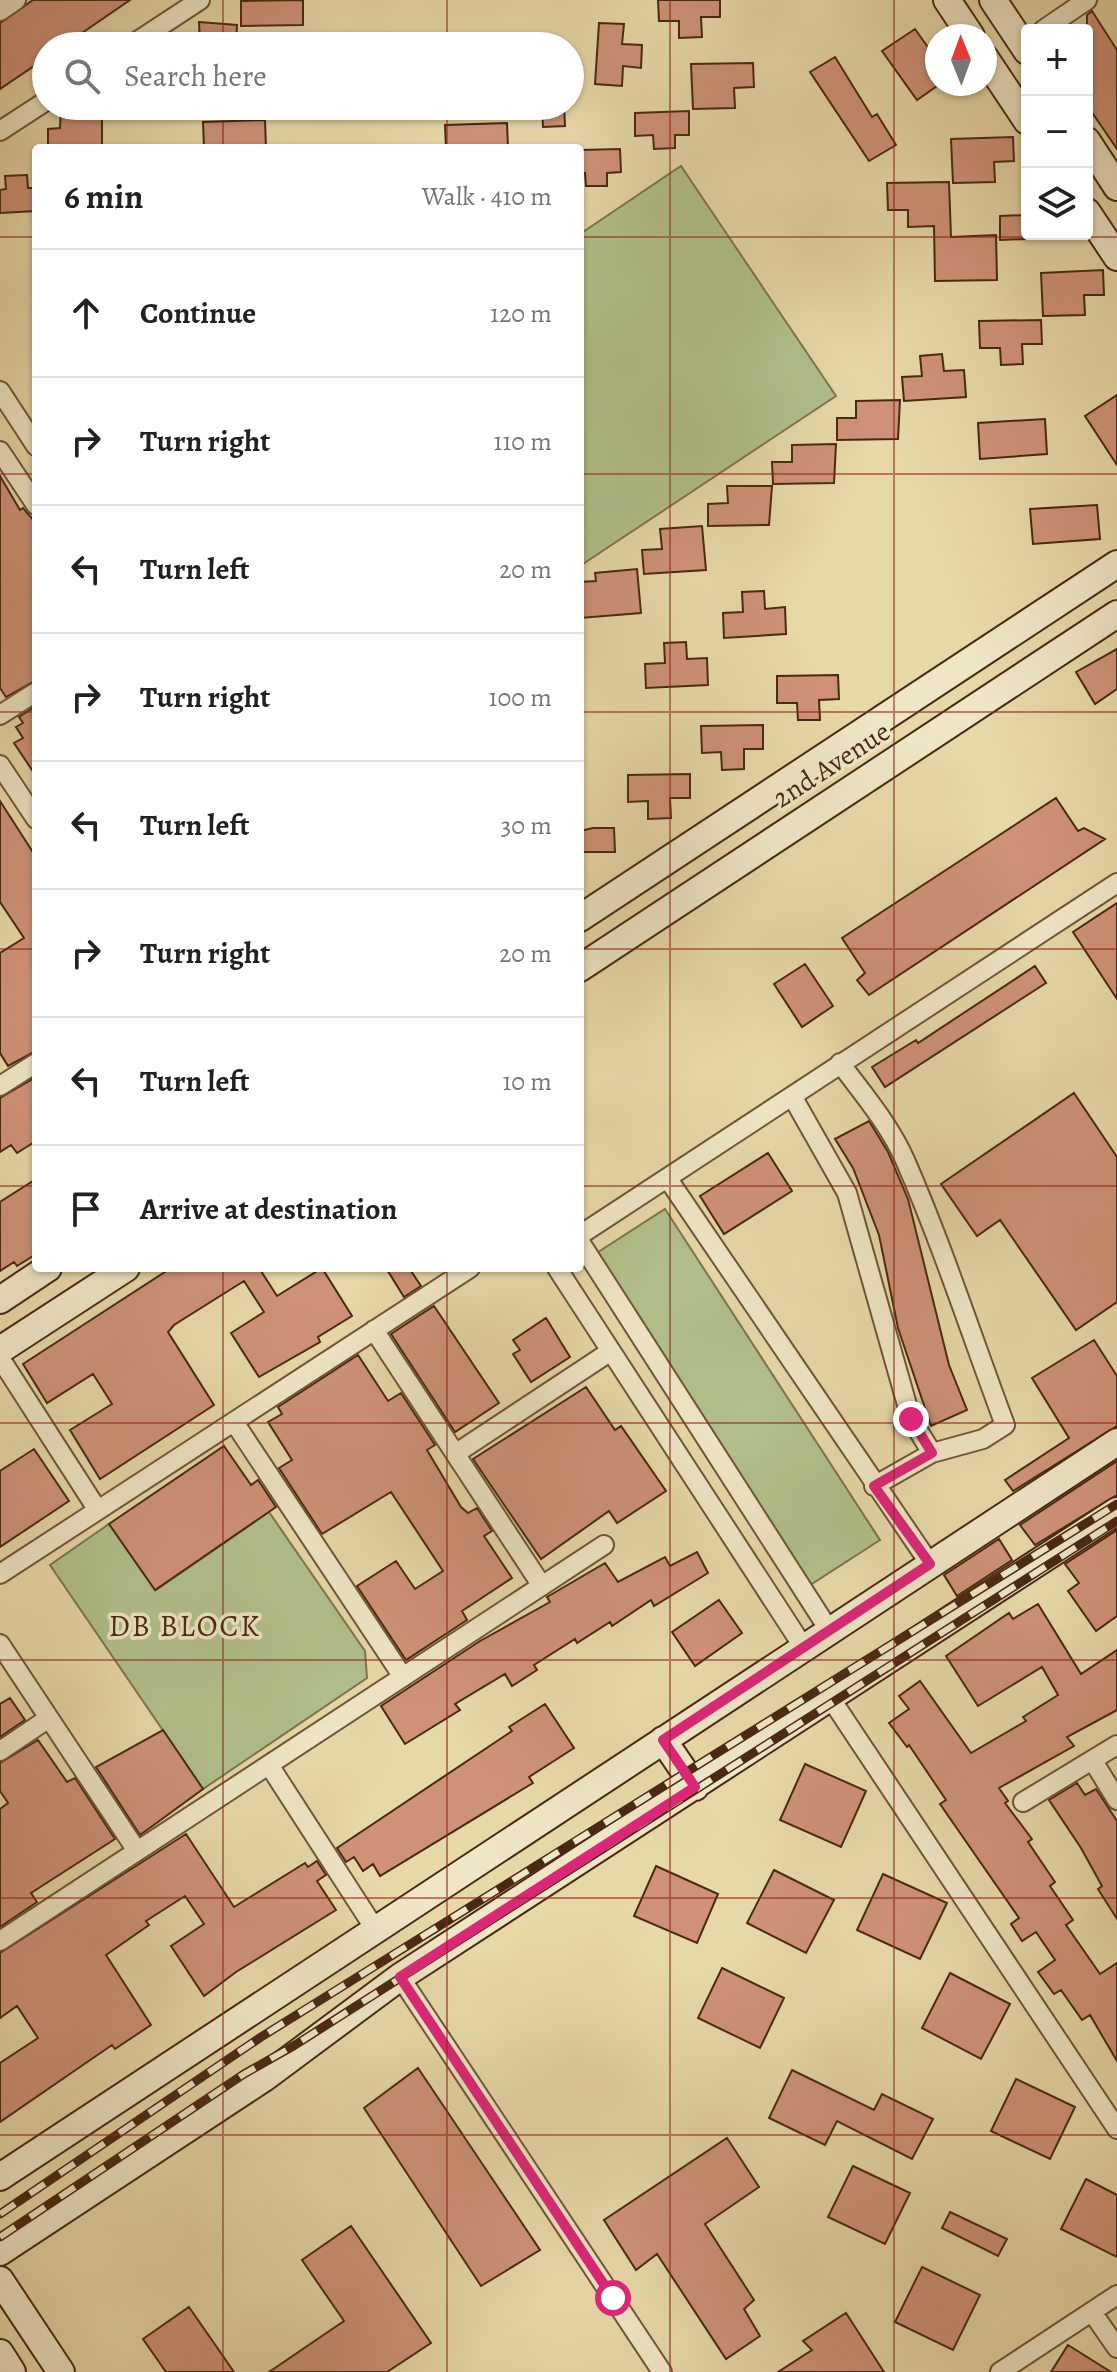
<!DOCTYPE html>
<html lang="en">
<head>
<meta charset="utf-8">
<style>
  body { margin:0; font-family:Alegreya,serif; background:#f2f2f2; color:#202124 }
  .controls { position:absolute; right:24px; top:24px; display:grid; overflow:hidden; border-radius:8px; box-shadow:0 2px 6px #0004 }
  .controls button { width:72px; height:72px; display:grid; place-items:center; padding:0; border:0; border-bottom:2px solid #e0e0e0; background:#fff; color:#202124; font:40px sans-serif }
  .compass { position:absolute; left:925px; top:24px; width:72px; height:72px; border-radius:50%; background:#fff; box-shadow:0 2px 6px #0004; rotate:359deg }
  .stop { position:absolute; width:24px; height:24px; margin:-18px; border:6px solid #db2777; border-radius:50%; background:#fff }
  .stop.end { background:#db2777; border-color:#fff; box-shadow:0 2px 8px #0008 }
  .list { margin:0; padding:0; list-style:none }
  h2 { display:flex; justify-content:space-between; align-items:center; height:104px; margin:0; padding:0 32px; font-size:34px }
  h2 small { font-size:26px; font-weight:400; color:#757577 }
  .list li { display:grid; grid-template-columns:52px 1fr auto; gap:24px; align-items:center; box-sizing:border-box; height:128px; padding:0 32px; border-top:2px solid #e0e0e0 }
  .list b { display:block; font-size:30px; white-space:nowrap }
  .list em { font-size:26px; font-style:normal; color:#757577 }
  .icon { flex:none; width:44px; height:44px; fill:none; stroke:currentColor; stroke-width:2; stroke-linecap:round; stroke-linejoin:round }
  .map { position:relative; flex:none; width:1117px; height:2372px; overflow:hidden }
  .search { position:absolute; background:#fff; box-shadow:0 2px 6px #0004; left:32px; top:32px; width:552px; height:88px; display:flex; align-items:center; gap:20px; box-sizing:border-box; padding:0 28px; border-radius:44px; color:#757577; font-size:30px }
  .panel { position:absolute; background:#fff; box-shadow:0 2px 6px #0004; left:32px; top:144px; width:552px; height:1128px; border-radius:8px }
  .map>svg:first-child { display:block }
</style>
</head>
<body>
<div class="map">
<svg width="1117" height="2372" viewBox="0 0 1117 2372">
  <rect width="100%" height="100%" fill="#e7d8a8"/>
  <filter id="stains"><feTurbulence type="fractalNoise" baseFrequency=".0025" numOctaves="4"/><feColorMatrix values="0 0 0 0 .2 0 0 0 0 .09 0 0 0 0 .02 0 0 0 .5 -.17"/></filter>
  <radialGradient id="worn" r=".72"><stop offset=".6" stop-color="#630" stop-opacity="0"/><stop offset="1" stop-color="#630" stop-opacity=".3"/></radialGradient>
  <path fill="#b1c08b" stroke="#7d744e" stroke-width="2" d="M681,166L836,396L580,566V234Z
    M665,1209L880,1540L807,1587L592,1256Z
    M269,1512L365,1651L367,1678L203,1789L50,1565L109,1524L156,1590Z"/>
  <path fill="#cf9278" stroke="#492912" stroke-width="2" d="M33,0H130L63,46H46V58L0,89V23Z
    M303,0V25L241,26V1Z
    M658,0H720V17H701L702,37L679,38V21H659Z
    M1092,11L1117,50V149L1093,114L1087,118V15Z
    M199,22L237,25L236,46H200Z
    M599,23L624,24L622,44L642,45L641,68L623,66L622,86L595,84Z
    M915,29L937,60V86L917,100L882,51Z
    M835,57L872,117L877,114L896,145L869,161L810,72Z
    M753,63L754,87L734,88L735,108L693,109L691,64Z
    M61,106H102V148H48V129L60,128Z
    M542,106H564L565,126L543,127Z
    M689,111V135H675V148L654,149L653,135L635,136V113Z
    M265,120L266,148H204L203,122Z
    M507,123L508,147L446,148L445,125Z
    M1013,137L1014,161L994,162L995,182L953,183L951,139Z
    M620,149L621,172L607,173V186H586L585,173H580V150Z
    M27,175L28,188H36V211L0,213V190L6,189L5,176Z
    M949,182L951,237L996,235L997,280L935,281L934,226L908,227V210H888L887,183Z
    M1027,215V239L1000,240V216Z
    M1103,270L1104,295H1084L1085,315L1043,316L1041,273Z
    M1041,320L1042,344H1022L1023,364L1001,365L1000,348H980L979,321Z
    M942,354L944,371L964,370L966,397L904,401L902,377L922,376L920,356Z
    M1117,395V465L1085,416Z
    M900,400L898,439L837,440V418H856V401Z
    M1045,419L1047,454L980,459L978,423Z
    M836,444L834,483L773,484L772,462H792V445Z
    M0,476L20,510L23,508L36,523V680L6,697L0,688Z
    M727,486H772L769,525L708,526V504L728,503Z
    M1097,505L1100,539L1033,544L1030,509Z
    M702,526L706,570L644,574L642,550L662,549L660,529Z
    M637,569L641,613L580,618V582L596,581L595,573Z
    M764,591L765,609L785,607L786,634L724,638L723,613L743,612L742,592Z
    M686,642L687,659L707,658L708,685L646,688L645,664L665,663L664,643Z
    M1117,649V689L1095,704L1076,672Z
    M838,675L839,699L819,700L820,720H798L797,703H777V676Z
    M36,706V776L14,743L23,738L16,727L23,723L19,717Z
    M763,725V749H744V769L722,770L721,752L702,753L701,726Z
    M690,774V798H670L671,818L648,819V801L628,802V775Z
    M1056,798L1078,831L1084,828L1105,839L869,995L857,980L865,973L842,938Z
    M0,801L36,857V1051L8,1066L0,1053V953L24,938L0,902Z
    M593,828H614L615,852H580V831Z
    M1117,903V999L1073,932Z
    M805,964L833,1006L802,1027L774,984Z
    M1035,966L1046,983L885,1087L872,1067L916,1040L918,1043Z
    M36,1077V1141L17,1153L11,1145L0,1152V1098Z
    M1074,1093L1117,1157V1302L1076,1330L1000,1220L977,1236L941,1184Z
    M869,1121L888,1152L908,1199L949,1365L967,1410L931,1426L898,1328L879,1235L853,1168L835,1139Z
    M768,1153L792,1191L724,1234L700,1196Z
    M36,1179V1254L17,1266L14,1262L0,1271V1202Z
    M171,1268H265L261,1271L277,1296L322,1268L352,1316L318,1337L320,1342L259,1377L231,1333L264,1312L244,1281L174,1325L168,1332L214,1405L100,1479L70,1430L112,1404L93,1374L47,1403L23,1364Z
    M386,1268H409L421,1286L404,1297Z
    M434,1306L499,1403L455,1432L391,1334Z
    M546,1318L570,1357L531,1382L513,1354L520,1350L513,1340Z
    M1094,1340L1117,1376V1426L1013,1491L1005,1480L1069,1438L1032,1378Z
    M358,1355L388,1401L401,1393L435,1445L427,1450L461,1507L468,1513L477,1508L492,1531L484,1536L512,1578L462,1611L467,1620L406,1660L357,1586L396,1561L415,1589L443,1571L391,1492L322,1534L279,1468L292,1460L268,1422L282,1414L278,1407Z
    M586,1387L615,1430L621,1426L666,1491L617,1523L609,1511L541,1559L473,1459Z
    M224,1446L251,1485L258,1480L276,1507L155,1590L109,1524Z
    M34,1449L69,1501L0,1547V1471Z
    M1117,1461V1495L1035,1545L1020,1525Z
    M1117,1530V1616L1096,1631L1068,1591L1079,1583L1065,1564Z
    M999,1539L1012,1560L957,1596L944,1575Z
    M697,1552L708,1573L654,1606L651,1600L612,1626L610,1622L577,1643L575,1639L534,1665L537,1670L512,1686L505,1674L455,1704L460,1710L405,1744L381,1706L480,1641L550,1602L547,1597L605,1563L618,1582L665,1557L670,1566Z
    M719,1600L742,1633L695,1666L672,1632Z
    M1038,1604L1081,1674L1117,1650V1710L1067,1737L1074,1746L999,1788L1008,1801L1005,1803L1032,1839L1028,1842L1055,1882L1050,1886L1073,1920L1066,1925L1100,1974L1117,1963V2061L1090,2015L1082,2020L1061,1990L1054,1994L1038,1972L1055,1960L1036,1932L1022,1941L1011,1924L1019,1918L940,1804L946,1800L909,1745L907,1747L889,1723L909,1709L899,1696L920,1681L971,1753L1026,1721L1023,1717L1058,1695L1042,1667L978,1706L946,1656L1009,1613L1013,1619Z
    M10,1698L25,1720L0,1737V1704Z
    M545,1704L574,1748L529,1777L533,1783L380,1876L373,1864L363,1871L354,1857L346,1862L337,1848L512,1731L509,1727Z
    M163,1730L203,1789L140,1835L96,1767Z
    M38,1740L67,1782L75,1778L115,1839L31,1893L37,1902L0,1927V1809L8,1803L0,1791V1763Z
    M805,1764L866,1791L841,1847L780,1820Z
    M1077,1783L1085,1795L1096,1789L1117,1821V1919L1098,1889L1102,1886L1081,1848L1049,1800Z
    M186,1834L234,1907L305,1863L308,1867L317,1861L326,1875L317,1881L336,1910L236,1972L204,1996L171,1946L204,1924L185,1896L146,1921L149,1925L106,1955L151,2025L115,2049L112,2045L0,2122V2063L38,2038L17,2006L0,2018V1953Z
    M656,1866L718,1894L697,1943L634,1916Z
    M774,1870L834,1900L806,1953L747,1923Z
    M883,1874L947,1903L920,1959L857,1930Z
    M722,1968L784,1998L760,2048L698,2018Z
    M950,1973L1010,2004L981,2059L922,2028Z
    M418,2068L540,2250L481,2286L364,2108Z
    M792,2070L874,2110L882,2094L933,2119L912,2159L837,2121L825,2145L769,2118Z
    M1016,2079L1075,2107L1050,2159L991,2131Z
    M727,2138L759,2187L705,2224L754,2300L744,2309L760,2336L726,2359L657,2254L636,2270L604,2220Z
    M853,2166L910,2193L885,2244L828,2217Z
    M1086,2179L1117,2195V2257L1061,2229Z
    M950,2212L1007,2239L998,2256L942,2228Z
    M351,2226L431,2343L387,2372H269L344,2321L302,2260Z
    M922,2267L980,2295L953,2350L895,2322Z
    M189,2307L234,2372H166L143,2339Z
    M846,2313L884,2372H778L812,2350L803,2341Z
    M1068,2345L1111,2372H1051Z"/>
  <g fill="none" stroke-linecap="round" stroke-linejoin="round">
    <defs>
      <path id="street" d="M0,11L16,0
        M1043,30L1087,0
        M130,46L200,0
        M0,131L46,101
        M0,391L36,446
        M0,451L36,505
        M0,715L36,692
        M0,765L36,819
        M0,1086L36,1063
        M792,1096L847,1193L911,1419L932,1453L983,1439L1005,1425C972,1337 943,1247 905,1160C889,1124 863,1094 840,1063
        M668,1179L930,1564
        M580,1235L1117,883
        M580,1242L829,1630
        M557,1268L804,1648
        M374,1330L542,1586
        M0,1358L97,1509
        M234,1422L403,1677
        M455,1454L611,1351
        M874,1486L932,1453
        M0,1574L470,1268
        M0,1644L137,1851
        M829,1696L1117,2129
        M0,1751L49,1718
        M1093,1761L1117,1800
        M269,1765L375,1929
        M1023,1802L1117,1745
        M0,1941L604,1545
        M400,1977L662,2372
        M1092,2312L1117,2348
        M1000,2372L1117,2295"/>
      <path id="secondary" d="M947,0L971,36
        M993,0L1027,51
        M985,58L1027,121
        M1087,141L1117,187
        M1087,212L1117,257
        M580,918L1117,564
        M580,968L1117,614
        M0,1300L48,1268
        M0,1350L126,1268
        M663,1740L695,1787
        M0,2177L1117,1442
        M0,2252L264,2078L400,1977L1117,1511
        M0,2280L61,2372
        M0,2353L12,2372"/>
    </defs>
    <use href="#street" stroke="#705538" stroke-width="22"/>
    <use href="#secondary" stroke="#492912" stroke-width="30"/>
    <use href="#street" stroke="#efe6c6" stroke-width="18"/>
    <use href="#secondary" stroke="#efe6c6" stroke-width="26"/>
    <defs>
      <path id="rail" d="M0,2214L261,2037L1117,1504
        M0,2237L244,2074L295,2045L1117,1521"/>
    </defs>
    <use href="#rail" stroke="#492912" stroke-width="9"/>
    <use href="#rail" stroke="#efe6c6" stroke-width="6" stroke-dasharray="18" stroke-linecap="butt"/>
  </g>
  <g fill="none" stroke-linecap="round" stroke-linejoin="round">
    <path stroke="#db2777" stroke-width="10" d="M613,2298L400,1977L695,1787L663,1740L930,1564L874,1486L932,1453L911,1419"/>
  </g>
  <path fill="none" stroke="#8f2418" stroke-width="2" stroke-opacity="0.55" d="M223,0V46M447,0V46M670,0V2372M894,0V2372M223,106V148M447,106V148M0,237H36M580,237H1117M0,474H36M580,474H1117M0,712H36M580,712H1117M0,949H36M580,949H1117M0,1186H36M580,1186H1117M223,1268V2372M447,1268V2372M0,1423H1117M0,1660H1117M0,1898H1117M0,2135H1117"/>
  <g text-anchor="middle" stroke-width="7" stroke-linejoin="round" paint-order="stroke">
    <g font-size="28" fill="#492912" stroke="#efe6c6">
      <text transform="translate(831 764) rotate(-33)" y="10">2nd Avenue</text>
    </g>
    <g font-size="30" letter-spacing="2" fill="#492912" stroke="#efe6c6">
      <text x="185" y="1636">DB BLOCK</text>
    </g>
  </g>
  <rect width="100%" height="100%" filter="url(#stains)"/>
  <rect width="100%" height="100%" fill="url(#worn)"/>
</svg>
<div class="controls">
<button>+</button>
<button>−</button>
<button><svg class="icon" aria-label="layers" viewBox="0 0 24 24"><path d="M12 4l9 5-9 5-9-5zM3 14l9 5 9-5"/></svg></button>
</div>
<svg class="compass" viewBox="-18 -18 36 36"><path d="M0-13l5 13h-10z" fill="#e53935"/><path d="M0 13l5-13h-10z" fill="#757577"/></svg>
<div class="stop" style="left:613px;top:2298px"></div>
<div class="stop end" style="left:911px;top:1419px"></div>
<div class="search"><svg class="icon" aria-label="search" viewBox="0 0 24 24"><circle cx="10" cy="10" r="6"/><path d="M15 15l6 6"/></svg>Search here</div>
<section class="panel">
<h2>6 min<small>Walk · 410 m</small></h2>
<ul class="list">
<li><svg class="icon" aria-label="ahead" viewBox="0 0 24 24"><path d="M12 20V5M6 11l6-6 6 6"/></svg><div><b>Continue</b></div><em>120 m</em></li>
<li><svg class="icon" aria-label="right" viewBox="0 0 24 24"><path d="M7 20v-9h11M14 6l5 5-5 5"/></svg><div><b>Turn right</b></div><em>110 m</em></li>
<li><svg class="icon" aria-label="left" viewBox="0 0 24 24"><path d="M17 20v-9H6M10 6l-5 5 5 5"/></svg><div><b>Turn left</b></div><em>20 m</em></li>
<li><svg class="icon" aria-label="right" viewBox="0 0 24 24"><path d="M7 20v-9h11M14 6l5 5-5 5"/></svg><div><b>Turn right</b></div><em>100 m</em></li>
<li><svg class="icon" aria-label="left" viewBox="0 0 24 24"><path d="M17 20v-9H6M10 6l-5 5 5 5"/></svg><div><b>Turn left</b></div><em>30 m</em></li>
<li><svg class="icon" aria-label="right" viewBox="0 0 24 24"><path d="M7 20v-9h11M14 6l5 5-5 5"/></svg><div><b>Turn right</b></div><em>20 m</em></li>
<li><svg class="icon" aria-label="left" viewBox="0 0 24 24"><path d="M17 20v-9H6M10 6l-5 5 5 5"/></svg><div><b>Turn left</b></div><em>10 m</em></li>
<li><svg class="icon" aria-label="arrive" viewBox="0 0 24 24"><path d="M6 21V4h12l-3 4 3 4H6"/></svg><div><b>Arrive at destination</b></div></li>
</ul>
</section>
</div>
</body>
</html>
